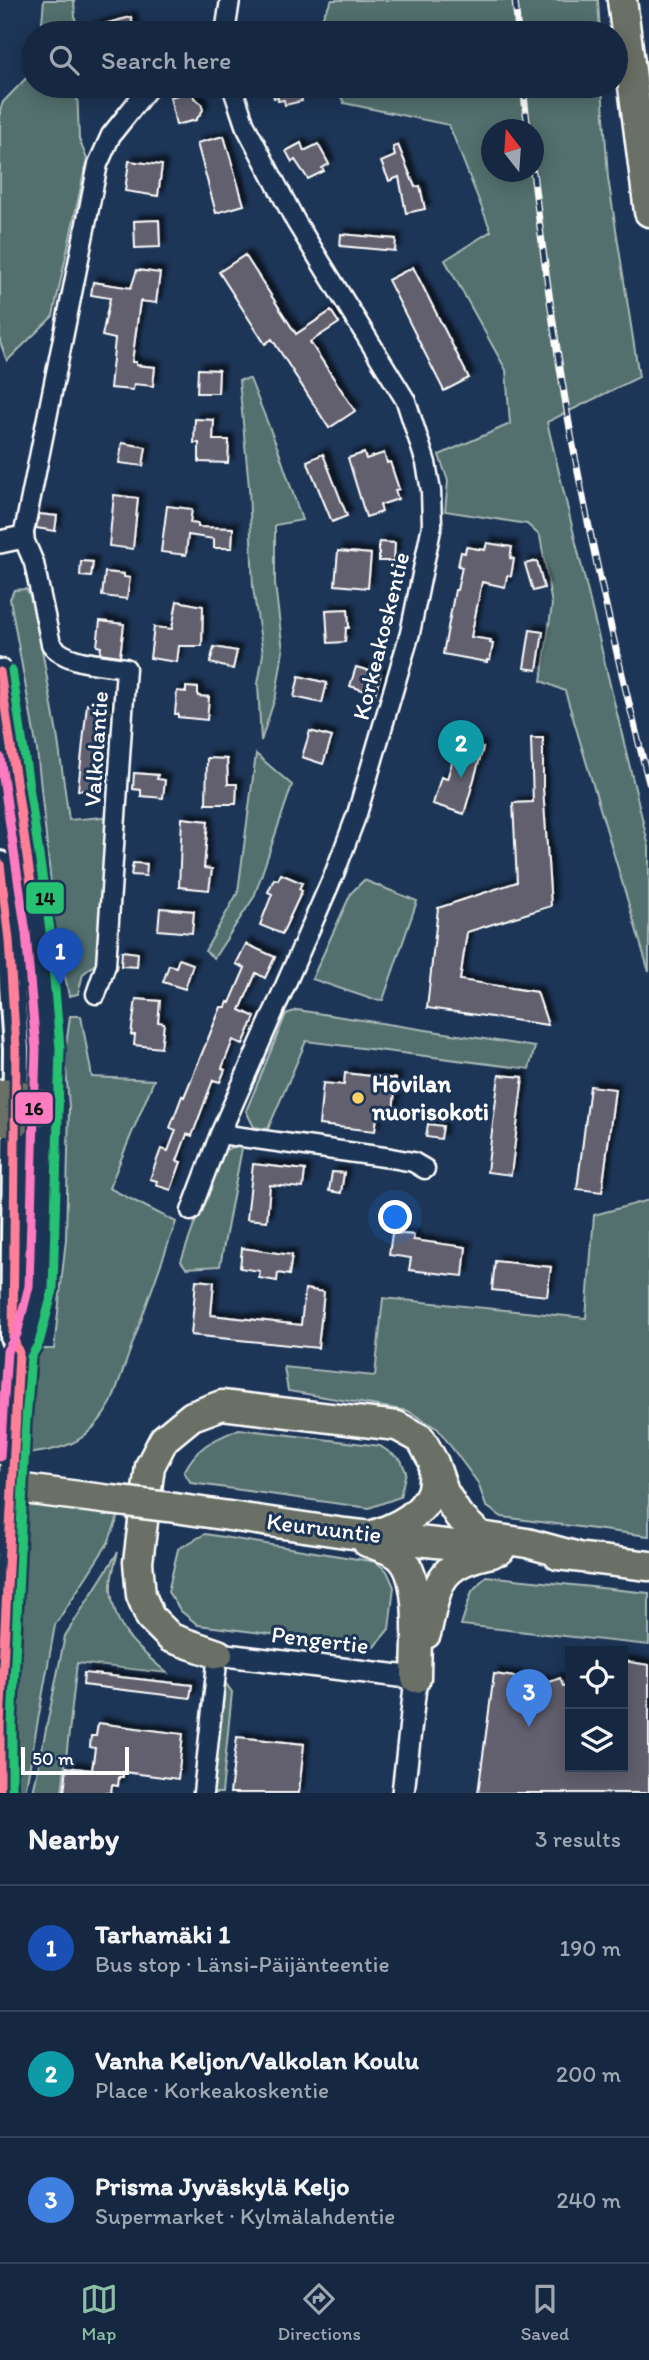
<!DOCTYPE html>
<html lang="en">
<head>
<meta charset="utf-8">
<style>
  body { margin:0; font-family:Itim,sans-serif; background:#23344c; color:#f1f3f6 }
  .controls { position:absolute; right:21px; bottom:21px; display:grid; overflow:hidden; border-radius:0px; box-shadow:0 4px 18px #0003 }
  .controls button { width:63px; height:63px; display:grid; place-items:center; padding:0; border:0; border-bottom:2px solid #35445a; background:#162841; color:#f1f3f6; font:35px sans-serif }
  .compass { position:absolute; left:481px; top:119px; width:63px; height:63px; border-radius:50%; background:#162841; box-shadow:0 4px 18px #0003; rotate:343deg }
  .scale { position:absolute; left:21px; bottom:18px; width:108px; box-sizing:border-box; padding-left:7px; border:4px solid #fff; border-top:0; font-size:19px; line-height:24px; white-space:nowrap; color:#fff; -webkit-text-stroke:5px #1d3557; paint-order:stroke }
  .you { position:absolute; left:396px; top:1218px; width:24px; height:24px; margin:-18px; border:5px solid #fff; border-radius:50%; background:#1a73e8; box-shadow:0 0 0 10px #1a73e833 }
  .badge { display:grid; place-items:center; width:46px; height:46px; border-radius:50%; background:#8abfa5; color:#fff; font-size:23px; font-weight:700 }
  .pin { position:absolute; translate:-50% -58px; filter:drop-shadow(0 2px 4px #0008) }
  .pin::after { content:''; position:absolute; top:37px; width:24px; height:21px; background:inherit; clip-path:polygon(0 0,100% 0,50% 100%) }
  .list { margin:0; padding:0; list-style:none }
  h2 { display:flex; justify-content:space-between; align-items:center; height:91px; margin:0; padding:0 28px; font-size:30px }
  h2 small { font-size:23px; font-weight:400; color:#9ea6b1 }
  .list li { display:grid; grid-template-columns:46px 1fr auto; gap:21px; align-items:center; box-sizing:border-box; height:126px; padding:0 28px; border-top:2px solid #35445a }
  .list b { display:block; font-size:26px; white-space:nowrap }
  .list p { margin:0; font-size:23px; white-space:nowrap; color:#9ea6b1 }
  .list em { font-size:23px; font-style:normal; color:#9ea6b1 }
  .icon { flex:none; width:38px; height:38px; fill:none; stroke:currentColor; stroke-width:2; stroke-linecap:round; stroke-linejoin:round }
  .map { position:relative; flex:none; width:649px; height:1793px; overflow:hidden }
  .search { position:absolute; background:#162841; box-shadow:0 4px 18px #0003; left:21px; right:21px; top:21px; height:77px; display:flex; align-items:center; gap:18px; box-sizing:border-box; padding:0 24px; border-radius:38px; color:#9ea6b1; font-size:26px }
  .sheet { height:469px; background:#162841 }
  nav { display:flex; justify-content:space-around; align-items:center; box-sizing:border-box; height:98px; border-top:2px solid #35445a; background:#162841; font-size:19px; color:#9ea6b1 }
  nav a { display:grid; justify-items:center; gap:4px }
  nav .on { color:#8abfa5 }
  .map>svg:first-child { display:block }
</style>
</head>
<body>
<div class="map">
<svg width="649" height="1793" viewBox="0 0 649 1793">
  <defs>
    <filter id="shadow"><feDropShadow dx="5" dy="-5" stdDeviation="2" flood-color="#0009"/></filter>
  </defs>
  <rect width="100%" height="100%" fill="#1d3557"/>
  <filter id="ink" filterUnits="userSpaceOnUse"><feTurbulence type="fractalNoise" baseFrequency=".0143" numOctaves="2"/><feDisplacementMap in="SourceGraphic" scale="14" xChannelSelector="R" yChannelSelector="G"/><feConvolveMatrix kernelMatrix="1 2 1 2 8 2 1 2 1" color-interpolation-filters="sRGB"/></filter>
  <g filter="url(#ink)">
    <path fill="#53706e" stroke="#a9b8b6" stroke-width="2" fill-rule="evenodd" d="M44,0H74L76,33H41Z
      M332,0H598L600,33H313Z
      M33,71V86H77L79,139L87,159L53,316L7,361L0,342V110L3,102Z
      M336,86H602L608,178L639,377L547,422L649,847V972L565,691L541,681L552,605L540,536L527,524L445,511L448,481L439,455L510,424L506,370L445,260L491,231L449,125L344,103ZM491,130H534V172H491Z
      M250,379L278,449L302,520L275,525V584L283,651L276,695L261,741L258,684L263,654L253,588L249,487L239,380Z
      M26,589L33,599L58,740L69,820L113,816L99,961L83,974L78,994L69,996L56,932L37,750L10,599L14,590Z
      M256,754L292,785L254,897L214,958L205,951L238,892Z
      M364,880L417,901L383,1000L371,999L312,979L351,893Z
      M297,1010L535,1047L529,1069L306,1041L268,1129L254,1127L246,1111L286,1014Z
      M70,1016H81L92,1077L154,1080L109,1188L176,1222L112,1401C91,1440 68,1450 25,1454V1414L38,1349H54L66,1239L69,1107L65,1054Z
      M235,1146L242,1148L220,1266L186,1268L181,1261L219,1157L225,1150Z
      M649,1200V1536L502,1517L486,1506L478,1483L438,1429L408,1411L288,1391L284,1367L375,1376L383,1298L586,1318L594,1215Z
      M239,1429L380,1446L401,1460L406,1472L400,1497L369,1508L191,1483L184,1472C197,1446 213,1440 239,1429Z
      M29,1497L122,1507L108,1543L55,1625L25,1793H15L20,1617Z
      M205,1534L376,1562L387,1571L394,1587L389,1629L374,1647L198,1625L181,1611L168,1592L178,1549Z
      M118,1552C115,1563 110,1578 111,1590C114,1631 138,1648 167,1673L77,1663L62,1793H33L65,1636Z
      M486,1576L649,1593V1645L461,1625L472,1591Z
      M220,1681H224L232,1692L222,1793H208Z"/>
    <path fill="#625f6e" stroke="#fff" stroke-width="2" filter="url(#shadow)" d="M131,17L135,33H84V29Z
      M271,86H307V90L300,92L302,101L285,105L284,100L278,101V97L274,98Z
      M193,91L194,98L201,103L203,110L196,120L176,125L170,97Z
      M224,136L244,205L216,213L197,143Z
      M301,143L304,151L318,144L329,164L322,168L324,171L308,179L295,160L292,162L286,151Z
      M398,145L415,187L420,186L425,209L406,213L399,177L389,181L381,162L395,156L393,147Z
      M129,161L162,165L158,196L125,191Z
      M159,220L160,247L135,248L134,221Z
      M341,234L396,239L395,251L340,246Z
      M245,255L296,334L331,311L339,323L310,342L355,411L329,428L272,339L265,344L219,272Z
      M413,267L469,378L444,391L388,280Z
      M137,270L160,273L156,303L140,301L132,362H136V365L155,367L153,386L134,384L133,390L110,388L115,339L102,336L110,298L91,295L93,282L131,288Z
      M198,369L219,370L218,393H197Z
      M195,419L214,420L213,440H229L228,463L199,462V443H194Z
      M122,443L146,447L143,466L119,463Z
      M364,453L366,459L384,453L387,463L390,462L399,489L395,490L398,499L380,505L382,512L366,517L348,458Z
      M323,454L347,516L332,522L307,461Z
      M114,495L138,498L133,549L109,546Z
      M167,506L192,509L190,523L198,524V527L233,528L232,548H214V539L188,535L186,555L161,552Z
      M39,514L57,516L55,531L36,528Z
      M379,542L395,543L394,561H379Z
      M487,543L512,547L510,558L514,559L511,576H507L505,587L482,582L471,637L491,640L490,643L493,644L490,660H487V662L443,654L455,590H457L462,567L458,566L461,552L465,553L466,547L485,550Z
      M338,551L371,554L368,588L335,585Z
      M81,561L93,562L91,577L80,576Z
      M537,561L544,588L533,591L525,564Z
      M105,572L124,574V577L130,578L127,599L102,596Z
      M177,601L203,606L202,646H179L177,662L150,658L154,627L172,629Z
      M348,609L349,628H346L345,642L328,643L326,610Z
      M100,621L124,624L120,656L100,653L101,647L97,646Z
      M530,630L543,632L537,670L524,668Z
      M214,647L237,651L233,669L210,663Z
      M356,667L381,674L375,694L350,686Z
      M299,676L327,683L322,703L294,697Z
      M186,687L198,688V696L209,697L207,720L178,717V714H175L177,691L186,692Z
      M87,704L108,706L106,732H103L98,792L78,790Z
      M310,731L332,737L323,764L302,757Z
      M531,738H543V788L551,906L467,932L460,980L537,992L548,1025L427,1008L438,908L517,882L513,803L533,802Z
      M459,740L483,748L464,814L433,804L441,777L447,779Z
      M207,758L227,759L228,784H237L236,804H206Z
      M134,773L158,775L157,779L165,780L163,798L141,796V790L133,789Z
      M182,818L208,821L204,868L212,869L209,890L179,887Z
      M133,863L147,864L146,876L131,875Z
      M281,874L302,883L299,889L302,891L282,934L260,925L272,894L268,892L274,879L278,880Z
      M160,908L194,911L192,933L158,930Z
      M246,944L275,957L265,978L256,973L240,1010L255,1017L243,1044L233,1040L222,1068L225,1070L220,1082L213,1080L192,1136L187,1134L177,1161L181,1162L171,1190L156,1185L157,1181L150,1179L161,1149L168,1151L176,1130L170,1128L182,1096L184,1097L221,1007H226L228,1002L230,1003L245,968L236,964Z
      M122,951L138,953L137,967L121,966Z
      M179,959L193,964L185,989L163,982L169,965L176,967Z
      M136,999L160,1001L158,1022L164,1023L161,1048L134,1045L135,1035H131Z
      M345,1073L396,1079L393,1113L378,1111L375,1131L319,1125L323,1083L344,1085Z
      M499,1075L523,1077L511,1175L487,1172Z
      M590,1086L615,1089L602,1192L577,1189Z
      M428,1124L443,1126L441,1139L426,1137Z
      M253,1164L305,1170L303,1188L270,1185L267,1221L247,1219Z
      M332,1172L344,1173L341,1193L329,1191Z
      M392,1233L414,1235L413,1240L466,1247L463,1276L409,1270L411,1258L389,1255Z
      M242,1248L292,1255L289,1275L278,1273L277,1281L259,1278L260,1271L240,1268Z
      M495,1261L551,1267L547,1296L492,1290Z
      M196,1280L214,1282L211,1315L301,1325L305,1289L324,1292L318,1348L191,1335Z
      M623,1661L649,1665V1793H478L494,1674L550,1682L560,1678L563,1686L570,1684V1767H623Z
      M84,1673L192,1685L190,1698L83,1685Z
      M98,1723L183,1734L178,1779L123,1772V1777H119L118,1786L112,1785L111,1793H64L67,1767L92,1770L95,1748L90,1747L91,1736H96Z
      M237,1737L304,1744L299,1793H230Z"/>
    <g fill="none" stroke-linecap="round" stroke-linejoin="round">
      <defs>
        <path id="minor" d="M225,33L230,0
          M96,994L106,965L126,668C103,664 65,664 51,644L34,563L23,537L98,164L111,135L150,86
          M220,1134L391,1158L413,1162L425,1169
          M191,1211L220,1134L335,872L357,814L410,633L432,525L431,491L426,463L406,401L296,222L245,125L232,86
          M203,1793L218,1654"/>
        <path id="tertiary" d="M0,542L23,537
          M218,1654L416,1678L403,1793"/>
        <path id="secondary" d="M0,672L38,932L48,1048L41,1288L28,1339L19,1353
          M0,864L9,940L16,1049L13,1337L19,1353L14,1427
          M0,1793V1725L10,1523"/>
        <path id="trunk" d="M622,0L649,212
          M0,1094L16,1093L47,1107
          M0,1122H15L47,1107
          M0,1486L111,1500
          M168,1507L345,1533L500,1550
          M373,1535C395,1528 422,1515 431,1492C434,1483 433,1472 434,1463
          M367,1542C377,1546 390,1549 398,1555C424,1575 416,1647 416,1678
          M558,1555L649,1566
          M426,1634C438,1584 436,1564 492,1553
          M218,1654L171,1638L150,1617L141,1595L138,1562L150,1466L164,1439L192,1416L222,1405L397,1426L421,1439L434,1463L444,1492L458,1515L480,1536L527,1543L575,1556"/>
      </defs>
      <use href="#minor" stroke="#fff" stroke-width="23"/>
      <use href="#tertiary" stroke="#fff" stroke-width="26"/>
      <use href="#secondary" stroke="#fff" stroke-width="30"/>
      <use href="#trunk" stroke="#fff" stroke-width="33"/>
      <use href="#minor" stroke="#1d3557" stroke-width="18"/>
      <use href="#tertiary" stroke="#1d3557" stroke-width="21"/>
      <use href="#secondary" stroke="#1d3557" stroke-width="24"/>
      <use href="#trunk" stroke="#6b7065" stroke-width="28"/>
      <defs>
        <path id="rail" d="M515,0L518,33
          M523,86L528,130
          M533,172C544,261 556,351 572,440C593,555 620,670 649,783"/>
      </defs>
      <use href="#rail" stroke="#fff" stroke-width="7"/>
      <use href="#rail" stroke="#1d3557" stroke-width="4.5" stroke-dasharray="13" stroke-linecap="butt"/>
      <defs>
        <path id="secondary-bridge" d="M10,1523L14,1427"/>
        <path id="trunk-bridge" d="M111,1500L168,1507"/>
      </defs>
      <use href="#secondary-bridge" stroke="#fff" stroke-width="30" stroke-linecap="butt"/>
      <use href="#trunk-bridge" stroke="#fff" stroke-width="33" stroke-linecap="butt"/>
      <use href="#secondary-bridge" stroke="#1d3557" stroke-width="24"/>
      <use href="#trunk-bridge" stroke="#6b7065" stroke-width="28"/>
      <defs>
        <path id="bus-1" d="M0,672L35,911
          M0,864L9,940L16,1049L13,1337L19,1353L0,1725V1793"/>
        <path id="bus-2" d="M0,757L26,933L36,1048L29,1286L17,1334L7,1351L0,1457"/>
        <path id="bus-3" d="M12,670L50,930L60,1048L53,1290L39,1343L31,1357L26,1420L12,1725V1793"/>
      </defs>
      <use href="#bus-1" stroke="#1d3557" stroke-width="14"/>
      <use href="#bus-2" stroke="#1d3557" stroke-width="14"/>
      <use href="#bus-3" stroke="#1d3557" stroke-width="14"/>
      <use href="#bus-1" stroke="#ff8098" stroke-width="9"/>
      <use href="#bus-2" stroke="#fe7ac1" stroke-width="9"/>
      <use href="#bus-3" stroke="#26c172" stroke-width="9"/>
    </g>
  </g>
  <circle fill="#ffd166" stroke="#1d3557" stroke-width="2.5" cx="358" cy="1098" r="7"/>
  <g text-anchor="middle" stroke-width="6" stroke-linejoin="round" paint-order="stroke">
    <g font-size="24" fill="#fff" stroke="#1d3557">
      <text transform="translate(381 636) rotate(-76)" y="8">Korkeakoskentie</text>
      <text transform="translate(96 749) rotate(-86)" y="8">Valkolantie</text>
      <text transform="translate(324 1528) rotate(7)" y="8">Keuruuntie</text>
      <text transform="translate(320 1640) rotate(7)" y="8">Pengertie</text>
    </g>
    <g font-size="24" font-weight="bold" fill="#fff" stroke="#1d3557" text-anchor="start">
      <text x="372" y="1092">Hovilan<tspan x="372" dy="28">nuorisokoti</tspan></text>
    </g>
  </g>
  <g stroke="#1d3557" stroke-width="2.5">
    <rect x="25" y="881" width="40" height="34" rx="7" fill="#26c172"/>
    <rect x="14" y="1091" width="40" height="34" rx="7" fill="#fe7ac1"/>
  </g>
  <g font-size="19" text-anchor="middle" font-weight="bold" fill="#111">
    <text x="45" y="905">14</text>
    <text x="34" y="1115">16</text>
  </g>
</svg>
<div class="controls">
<button><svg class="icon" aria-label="locate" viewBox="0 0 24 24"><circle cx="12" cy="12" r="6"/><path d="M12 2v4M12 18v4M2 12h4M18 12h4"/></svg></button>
<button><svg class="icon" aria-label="layers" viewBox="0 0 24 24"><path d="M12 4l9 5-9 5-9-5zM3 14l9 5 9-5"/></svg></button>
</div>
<svg class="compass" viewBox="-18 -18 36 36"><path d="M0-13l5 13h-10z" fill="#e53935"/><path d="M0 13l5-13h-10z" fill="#9ea6b1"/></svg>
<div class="scale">50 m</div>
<div class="you"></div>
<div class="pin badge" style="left:60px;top:986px;background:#1a4fb4">1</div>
<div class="pin badge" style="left:461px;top:778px;background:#0f9aa8">2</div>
<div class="pin badge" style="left:529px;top:1727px;background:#3f7fe0">3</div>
<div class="search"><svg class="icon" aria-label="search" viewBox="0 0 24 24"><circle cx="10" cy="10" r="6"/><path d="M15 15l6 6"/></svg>Search here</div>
</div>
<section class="sheet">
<h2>Nearby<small>3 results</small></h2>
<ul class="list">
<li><span class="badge" style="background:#1a4fb4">1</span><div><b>Tarhamäki 1</b><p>Bus stop · Länsi-Päijänteentie</p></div><em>190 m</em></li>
<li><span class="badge" style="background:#0f9aa8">2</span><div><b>Vanha Keljon/Valkolan Koulu</b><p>Place · Korkeakoskentie</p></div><em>200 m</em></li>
<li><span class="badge" style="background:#3f7fe0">3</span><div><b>Prisma Jyväskylä Keljo</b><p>Supermarket · Kylmälahdentie</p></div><em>240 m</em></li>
</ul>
</section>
<nav>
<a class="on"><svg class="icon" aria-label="map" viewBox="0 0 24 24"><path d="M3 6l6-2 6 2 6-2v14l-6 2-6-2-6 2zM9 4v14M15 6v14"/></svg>Map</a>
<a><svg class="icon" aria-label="directions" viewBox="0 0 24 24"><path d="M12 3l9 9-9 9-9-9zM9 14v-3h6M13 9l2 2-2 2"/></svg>Directions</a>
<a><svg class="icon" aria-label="saved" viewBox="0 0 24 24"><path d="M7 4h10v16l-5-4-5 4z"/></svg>Saved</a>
</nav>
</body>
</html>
